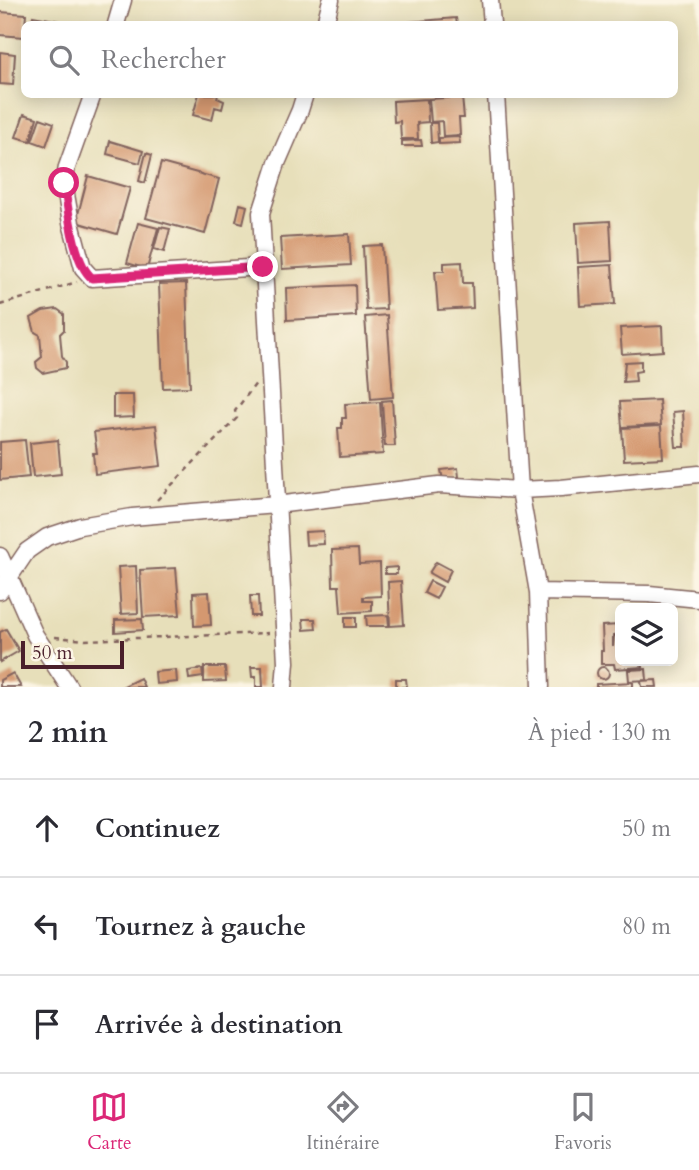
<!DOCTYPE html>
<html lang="fr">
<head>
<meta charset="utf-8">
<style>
  body { margin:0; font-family:Cardo,serif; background:#f2f2f3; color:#2b2b33 }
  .controls { position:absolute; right:21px; bottom:21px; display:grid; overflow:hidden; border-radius:10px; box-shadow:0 4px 18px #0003 }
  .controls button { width:63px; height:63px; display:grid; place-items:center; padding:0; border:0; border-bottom:2px solid #e1e1e2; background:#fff; color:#2b2b33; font:35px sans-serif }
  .scale { position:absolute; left:21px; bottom:18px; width:103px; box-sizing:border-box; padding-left:7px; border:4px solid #4a1f2b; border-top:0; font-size:19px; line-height:24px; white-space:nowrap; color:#4a1f2b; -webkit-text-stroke:5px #fcf5e5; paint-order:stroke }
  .stop { position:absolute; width:21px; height:21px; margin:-16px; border:5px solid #db2777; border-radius:50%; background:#fff }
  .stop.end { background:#db2777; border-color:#fff; box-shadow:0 2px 7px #0008 }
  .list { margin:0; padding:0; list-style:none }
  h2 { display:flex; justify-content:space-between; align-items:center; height:91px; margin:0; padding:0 28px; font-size:30px }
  h2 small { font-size:23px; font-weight:400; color:#7c7c81 }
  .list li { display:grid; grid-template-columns:46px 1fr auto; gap:21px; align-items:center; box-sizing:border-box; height:98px; padding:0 28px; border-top:2px solid #e1e1e2 }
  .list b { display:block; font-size:26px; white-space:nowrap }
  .list em { font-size:23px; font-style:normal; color:#7c7c81 }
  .icon { flex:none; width:38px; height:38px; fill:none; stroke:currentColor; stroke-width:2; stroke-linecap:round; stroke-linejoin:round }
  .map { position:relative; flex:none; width:699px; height:687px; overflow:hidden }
  .search { position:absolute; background:#fff; box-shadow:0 4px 18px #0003; left:21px; right:21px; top:21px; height:77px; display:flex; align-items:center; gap:18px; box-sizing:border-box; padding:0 24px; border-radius:10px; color:#7c7c81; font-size:26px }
  .sheet { height:385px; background:#fff }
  nav { display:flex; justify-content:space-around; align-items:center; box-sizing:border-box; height:98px; border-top:2px solid #e1e1e2; background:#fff; font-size:19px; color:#7c7c81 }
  nav a { display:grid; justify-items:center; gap:4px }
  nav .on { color:#db2777 }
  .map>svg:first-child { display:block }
</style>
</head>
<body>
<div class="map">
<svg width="699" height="687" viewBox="0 0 699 687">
  <rect width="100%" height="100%" fill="#fcf5e5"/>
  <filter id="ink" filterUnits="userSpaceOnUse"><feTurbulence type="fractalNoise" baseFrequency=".0143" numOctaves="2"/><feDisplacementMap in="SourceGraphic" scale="14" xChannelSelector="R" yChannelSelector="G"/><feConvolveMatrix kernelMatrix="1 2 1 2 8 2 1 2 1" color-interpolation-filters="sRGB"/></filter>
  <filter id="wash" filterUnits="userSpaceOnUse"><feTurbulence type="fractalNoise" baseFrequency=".00686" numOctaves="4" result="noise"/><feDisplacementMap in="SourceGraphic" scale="28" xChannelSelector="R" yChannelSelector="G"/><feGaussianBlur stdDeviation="1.57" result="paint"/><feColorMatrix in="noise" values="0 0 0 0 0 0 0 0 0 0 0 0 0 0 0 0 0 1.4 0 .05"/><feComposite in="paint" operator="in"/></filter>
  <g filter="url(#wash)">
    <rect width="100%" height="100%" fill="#e7dfba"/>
    <g id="blocks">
      <path fill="#d49870" d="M0,12L26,14L24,37L0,35Z
        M33,16L71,23V24H31Z
        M456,18L457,24H409V22Z
        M0,52L15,54L13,85L0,84Z
        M199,94H218L217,98L224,101L222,109L215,107L212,120L193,115Z
        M462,97L464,118H459L460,135L443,136L442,121L431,122L429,99Z
        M427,99L428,122L417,123L418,139H401L400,121L394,122L393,101Z
        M24,114L37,118L30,141L16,137Z
        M40,118L54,123L46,146L32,141Z
        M430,123H437L438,142L431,143Z
        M459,137L460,143L439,144V138Z
        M421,140L422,146H402V141Z
        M110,141L143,151L140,163L107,154Z
        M146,153L152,155L145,183L139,181Z
        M161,163L219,179L205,234L146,218Z
        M88,176L130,188L117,234L76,222Z
        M240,204L247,206L243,223L236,221Z
        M610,221L612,261L578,263L576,223Z
        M138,223L158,228L147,269L127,263Z
        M160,227L170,229L164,252L154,249Z
        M349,234L351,265L282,269L280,238Z
        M382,245L386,309L366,310L363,246Z
        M462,262L463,283H472L473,308L438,310L435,271H444V263Z
        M612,265L615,304L580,306L578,267Z
        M186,283L190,387L163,388L159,284Z
        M355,285L356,316L287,320L286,288Z
        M57,309L64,314V330L60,334L62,356L66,362V368L43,373L37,368L36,362L42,357L40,335L35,332L31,318L43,311Z
        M387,315L393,397L371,399L365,317Z
        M662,326L663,351L622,354L620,328Z
        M641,361V371L635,372L636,381L623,382L625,362Z
        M113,395H133L134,417L113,418Z
        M392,400L395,446H385L382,401Z
        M659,400L661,425L622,427L620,402Z
        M380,402L383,454L340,457L338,428H342V418H346L345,404Z
        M683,411L685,447H676L673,412Z
        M156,425L161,466L95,474L93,453H97L94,432Z
        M661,426L663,458L624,460L622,428Z
        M25,440L29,477L0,480V442Z
        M58,440L61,474L33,477L30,443Z
        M458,468L459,477L443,480L441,470Z
        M323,531L324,544L306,545L305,532Z
        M358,549L359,564L380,563L381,596L363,597V601H372V611L341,613L339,586H333L332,550Z
        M436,562L451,570L445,582L429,573Z
        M136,566L138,613L121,614L118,567Z
        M397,567V574H385V568Z
        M176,568L180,615L143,617L140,570Z
        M401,581L404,625L390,626L388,582Z
        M430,581L442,587L436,599L424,593Z
        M209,592L211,625L194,626L193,593Z
        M250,596H258L259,616H251Z
        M388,615L389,626H367L366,616Z
        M345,617H356V627H345Z
        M142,619L143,630L115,632V620Z
        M303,619H315L316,629L304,630Z
        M620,625V634L613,635V647L614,636H620V661H642L643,667L615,669L614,664H601V651H603L602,626Z
        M6,629L19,651L0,662V632Z
        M204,667H225L226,681L204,682Z
        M251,667H262L263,687H256V677H252Z
        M597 673a6 6 0 1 1 12 0a6 6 0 1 1-12 0Z
        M202,669L203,677L189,679L188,671Z
        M646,669L647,680L629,681L628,670Z
        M176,670L177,682L156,684L155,672Z
        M13,673L21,687H0V680Z
        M140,678L144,687H122Z
        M396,679H406L407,687H396Z
        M656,680L657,687H642L641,681Z
        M633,682V687H596V684Z"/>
    </g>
  </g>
  <g filter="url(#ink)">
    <use href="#blocks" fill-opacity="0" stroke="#81625d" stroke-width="2"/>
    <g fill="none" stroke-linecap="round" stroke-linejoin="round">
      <defs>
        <path id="minor" d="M490,0L492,24
          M116,24L123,0
          M325,24L331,0
          M93,94L67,167L64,183L71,223L83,268L92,278L263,267
          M496,94L520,490L538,592L541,687
          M0,556L35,635L69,687
          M0,591L27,551L47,537L80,526L132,517L276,505L439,485L520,490L561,488L699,474
          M538,592L649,594L699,599
          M284,687L286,662L261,213L277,163L300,110L305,94"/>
      </defs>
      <use href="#minor" stroke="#81625d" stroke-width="19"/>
      <path stroke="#81625d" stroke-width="2.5" stroke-dasharray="5 5" stroke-linecap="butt" d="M0,305L77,282
        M157,500L237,418L235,411L257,382
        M55,637L85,640L269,633"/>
      <use href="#minor" stroke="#fff" stroke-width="16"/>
    </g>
  </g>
  <g fill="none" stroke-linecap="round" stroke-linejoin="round" filter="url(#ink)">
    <path stroke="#db2777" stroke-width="9" d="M64,183C68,207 73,263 92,278L263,267"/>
  </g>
</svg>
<div class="controls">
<button><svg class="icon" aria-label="layers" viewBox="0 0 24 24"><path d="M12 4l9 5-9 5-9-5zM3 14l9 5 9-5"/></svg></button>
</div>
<div class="scale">50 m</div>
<div class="stop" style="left:64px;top:183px"></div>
<div class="stop end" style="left:263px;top:267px"></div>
<div class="search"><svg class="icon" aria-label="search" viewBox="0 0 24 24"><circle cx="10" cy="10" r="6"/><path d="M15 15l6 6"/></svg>Rechercher</div>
</div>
<section class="sheet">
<h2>2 min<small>À pied · 130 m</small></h2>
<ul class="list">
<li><svg class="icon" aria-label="ahead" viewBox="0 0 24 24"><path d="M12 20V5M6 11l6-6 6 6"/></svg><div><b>Continuez</b></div><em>50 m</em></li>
<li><svg class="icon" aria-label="left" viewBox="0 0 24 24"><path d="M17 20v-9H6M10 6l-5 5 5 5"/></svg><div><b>Tournez à gauche</b></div><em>80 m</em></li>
<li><svg class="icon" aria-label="arrive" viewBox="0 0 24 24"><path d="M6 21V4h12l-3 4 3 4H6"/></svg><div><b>Arrivée à destination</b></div></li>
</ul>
</section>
<nav>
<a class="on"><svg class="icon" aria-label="map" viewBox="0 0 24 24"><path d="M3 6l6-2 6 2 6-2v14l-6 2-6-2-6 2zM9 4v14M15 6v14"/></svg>Carte</a>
<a><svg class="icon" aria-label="directions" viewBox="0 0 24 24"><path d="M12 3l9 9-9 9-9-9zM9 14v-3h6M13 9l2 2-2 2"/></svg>Itinéraire</a>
<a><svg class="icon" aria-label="saved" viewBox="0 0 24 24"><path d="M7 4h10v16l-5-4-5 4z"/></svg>Favoris</a>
</nav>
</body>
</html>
